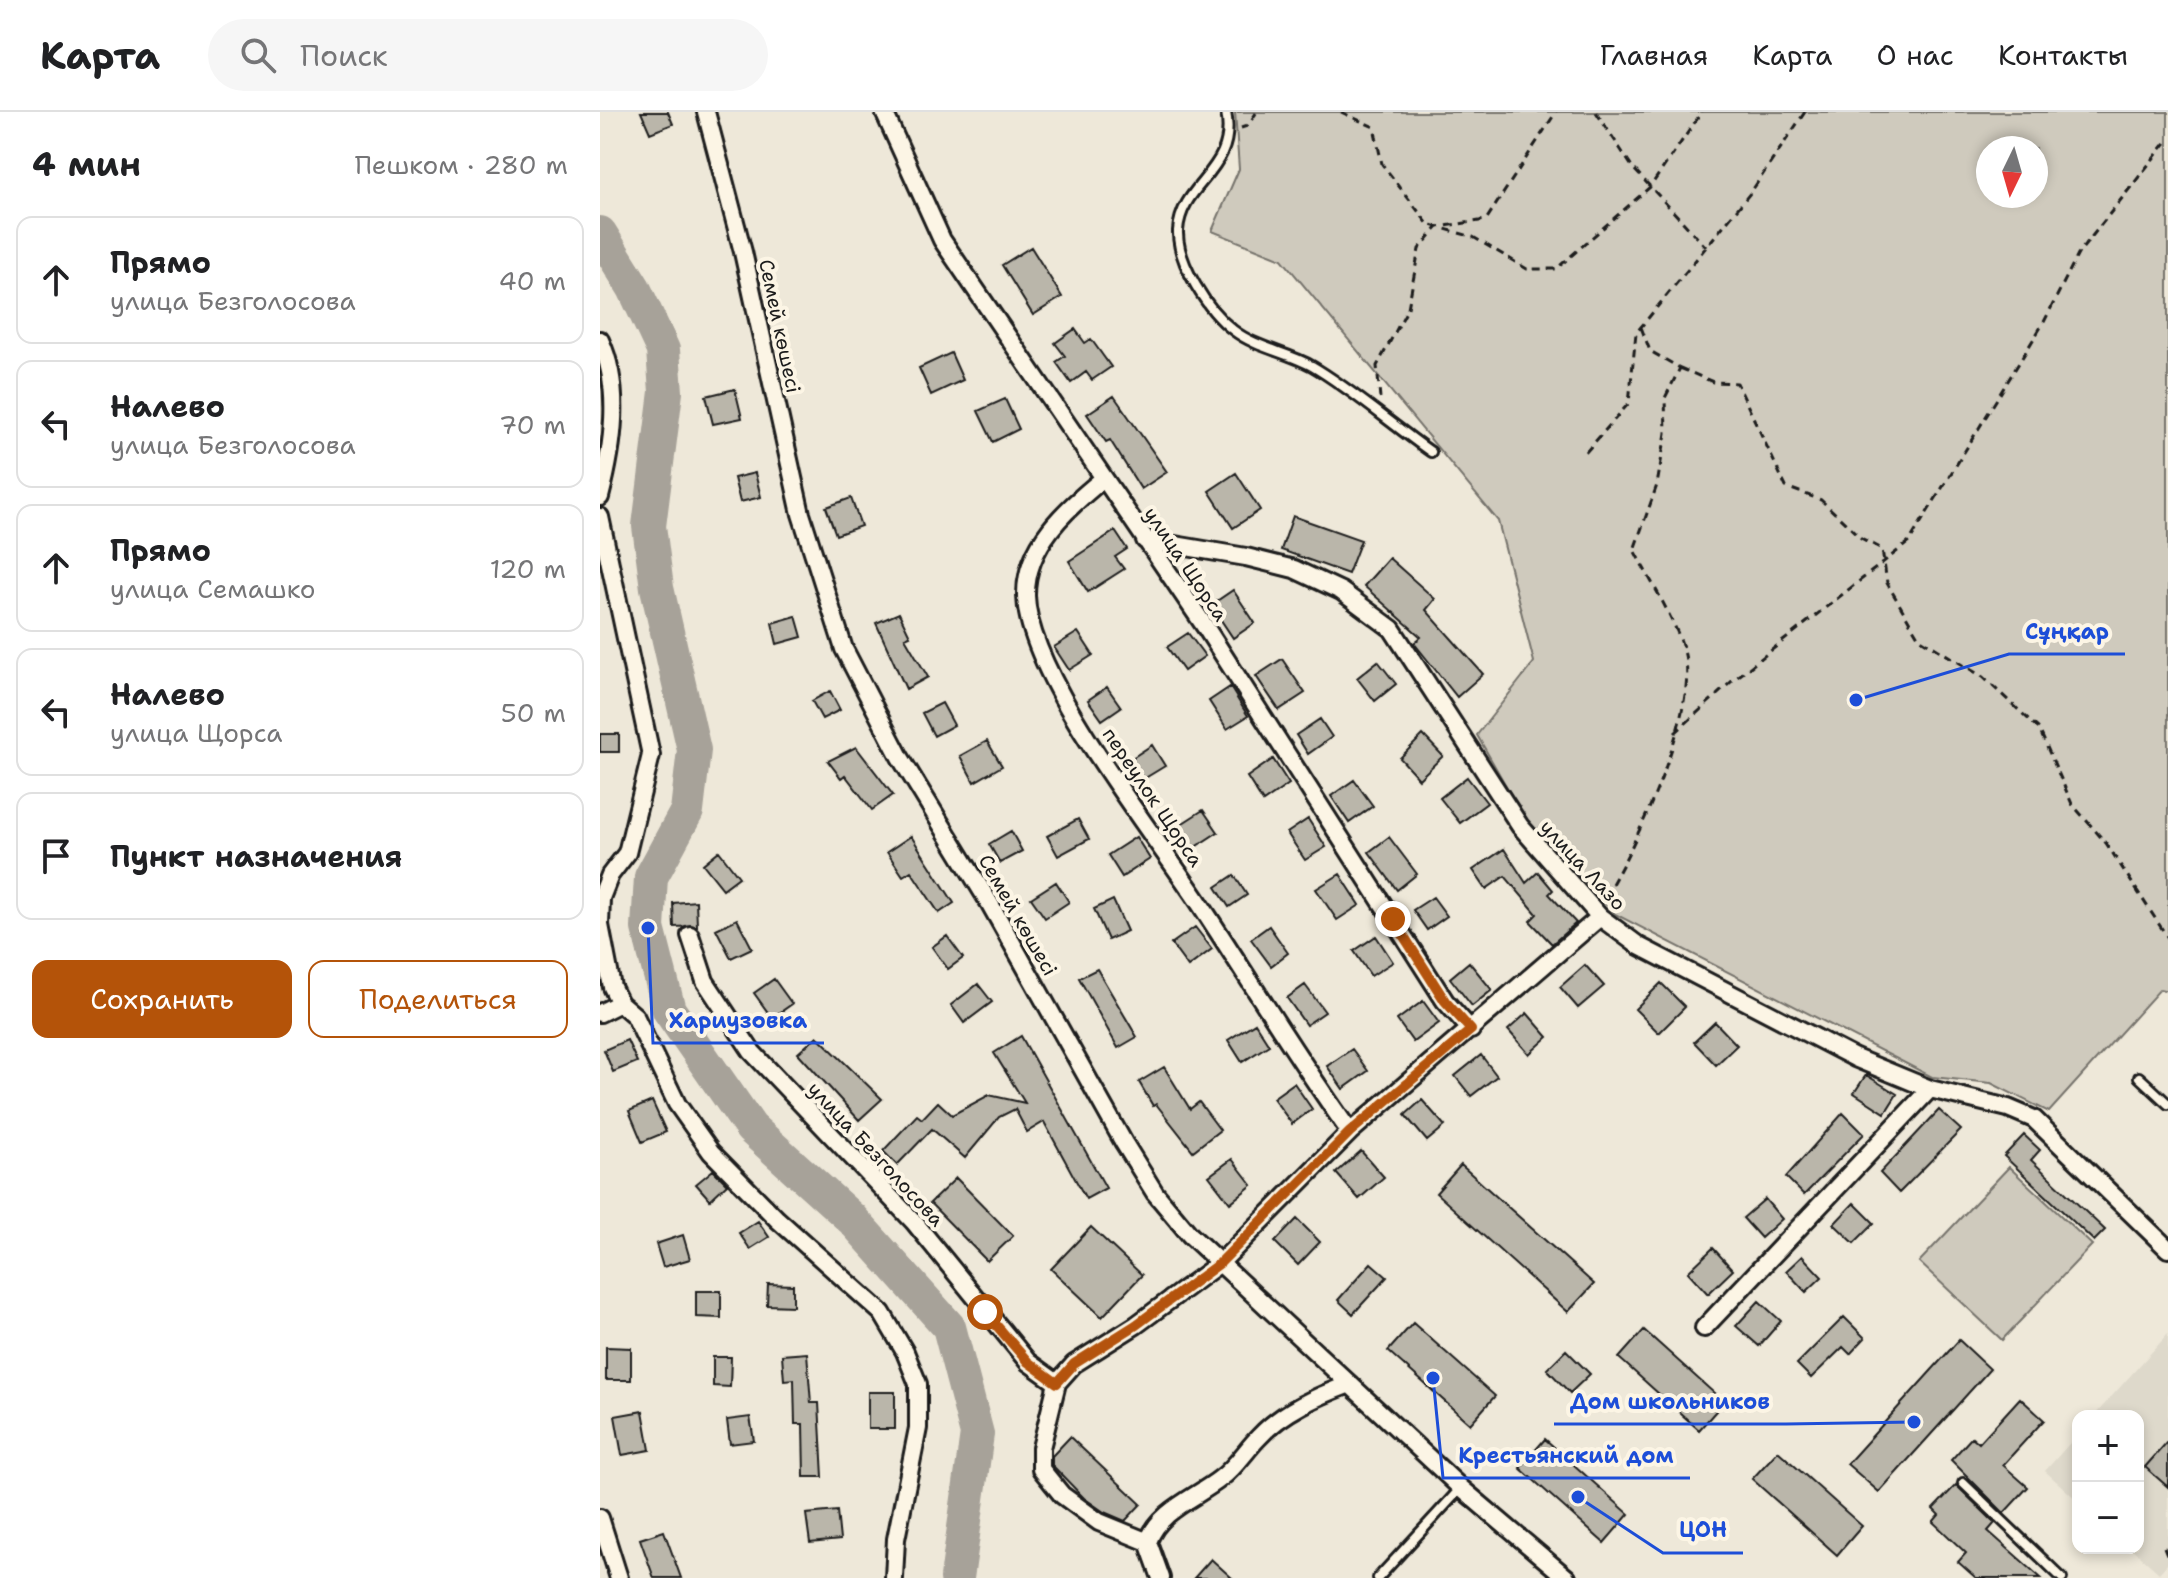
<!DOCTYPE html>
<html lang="ru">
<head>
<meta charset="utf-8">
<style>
  body { margin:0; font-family:"Shantell Sans",sans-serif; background:#f6f6f6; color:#202124 }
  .controls { position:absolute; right:24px; bottom:24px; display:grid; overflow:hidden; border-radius:16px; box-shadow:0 4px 12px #0003 }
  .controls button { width:72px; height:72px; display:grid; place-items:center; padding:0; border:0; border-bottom:2px solid #e0e0e0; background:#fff; color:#202124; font:40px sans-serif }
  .compass { position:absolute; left:1376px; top:24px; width:72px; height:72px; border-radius:50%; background:#fff; box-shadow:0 4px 12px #0003; rotate:185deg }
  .stop { position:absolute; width:24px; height:24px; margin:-18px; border:6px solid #b45309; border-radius:50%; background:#fff }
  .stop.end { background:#b45309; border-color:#fff; box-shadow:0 2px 8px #0008 }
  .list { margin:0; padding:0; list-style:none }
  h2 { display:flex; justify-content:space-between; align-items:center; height:104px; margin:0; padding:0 32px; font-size:34px }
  h2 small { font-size:26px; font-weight:400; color:#757577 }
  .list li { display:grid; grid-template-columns:52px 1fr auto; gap:24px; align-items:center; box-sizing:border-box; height:128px; margin:0 16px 16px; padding:0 16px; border:2px solid #e0e0e0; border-radius:16px }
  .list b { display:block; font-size:30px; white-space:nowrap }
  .list p { margin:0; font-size:26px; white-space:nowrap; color:#757577 }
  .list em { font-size:26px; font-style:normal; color:#757577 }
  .actions { display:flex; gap:16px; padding:24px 32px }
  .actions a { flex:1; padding:18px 0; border:2px solid #b45309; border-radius:16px; text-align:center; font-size:28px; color:#b45309 }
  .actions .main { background:#b45309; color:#fff }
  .icon { flex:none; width:44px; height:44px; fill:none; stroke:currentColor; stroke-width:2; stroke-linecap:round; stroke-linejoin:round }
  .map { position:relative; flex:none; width:1568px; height:1466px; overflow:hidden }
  header { display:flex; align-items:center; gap:48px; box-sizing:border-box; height:112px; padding:0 40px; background:#fff; border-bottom:2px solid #e0e0e0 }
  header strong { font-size:38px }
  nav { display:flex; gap:44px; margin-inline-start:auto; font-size:28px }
  .search { width:560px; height:72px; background:#f6f6f6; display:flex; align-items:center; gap:20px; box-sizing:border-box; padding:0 28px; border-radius:44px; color:#757577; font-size:30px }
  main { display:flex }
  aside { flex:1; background:#fff }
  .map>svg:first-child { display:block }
</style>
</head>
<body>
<header>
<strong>Карта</strong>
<div class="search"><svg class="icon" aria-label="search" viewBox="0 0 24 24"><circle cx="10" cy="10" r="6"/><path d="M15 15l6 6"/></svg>Поиск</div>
<nav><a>Главная</a><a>Карта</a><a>О нас</a><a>Контакты</a></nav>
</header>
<main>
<aside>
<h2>4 мин<small>Пешком · 280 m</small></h2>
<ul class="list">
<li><svg class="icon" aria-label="ahead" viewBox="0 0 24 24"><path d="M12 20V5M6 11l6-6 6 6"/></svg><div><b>Прямо</b><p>улица Безголосова</p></div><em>40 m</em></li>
<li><svg class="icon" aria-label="left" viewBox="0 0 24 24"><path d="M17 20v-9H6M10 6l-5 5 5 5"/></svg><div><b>Налево</b><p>улица Безголосова</p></div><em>70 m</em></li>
<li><svg class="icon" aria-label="ahead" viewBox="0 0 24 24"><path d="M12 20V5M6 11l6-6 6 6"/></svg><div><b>Прямо</b><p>улица Семашко</p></div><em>120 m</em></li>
<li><svg class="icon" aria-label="left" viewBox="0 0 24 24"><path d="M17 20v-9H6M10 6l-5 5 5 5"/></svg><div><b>Налево</b><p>улица Щорса</p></div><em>50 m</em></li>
<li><svg class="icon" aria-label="arrive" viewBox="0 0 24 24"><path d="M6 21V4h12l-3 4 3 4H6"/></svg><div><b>Пункт назначения</b></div></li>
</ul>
<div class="actions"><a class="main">Сохранить</a><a>Поделиться</a></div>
</aside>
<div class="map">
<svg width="1568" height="1466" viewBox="0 0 1568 1466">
  <rect width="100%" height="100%" fill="#eee8d9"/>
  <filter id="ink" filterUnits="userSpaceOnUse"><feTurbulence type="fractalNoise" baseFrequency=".0125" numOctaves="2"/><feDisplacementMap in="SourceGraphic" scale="16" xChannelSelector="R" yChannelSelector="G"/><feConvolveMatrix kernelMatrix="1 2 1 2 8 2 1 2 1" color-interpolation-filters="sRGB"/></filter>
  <g filter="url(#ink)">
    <path fill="#ded9cb" d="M1568,1222V1451L1559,1461L1531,1436H1538V1304H1494Z
      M1478,1322V1389L1445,1359Z"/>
    <path fill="#cfcabd" stroke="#76736c" stroke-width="2" fill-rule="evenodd" d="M635,0H1568V879L1560,877L1449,1000L1391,971L1332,965L1015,802L925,707L877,623L934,550L898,409L682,147L612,119L639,57ZM1388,36H1436V84H1388Z
      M1409,1055L1492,1133L1402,1228L1319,1150Z"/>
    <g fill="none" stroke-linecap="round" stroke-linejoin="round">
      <path stroke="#a7a299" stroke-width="34" d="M0,121L34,176L63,238L66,280L49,414L57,476L94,638L87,699L51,765L48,816L69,898L151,1016L252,1107L349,1215L377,1322L357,1466"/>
    </g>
    <path fill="#bab6aa" stroke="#1c1c1c" stroke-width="2" d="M41,0H68L73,12L50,21Z
      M431,135L462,185L433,203L402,153Z
      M475,217L485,231L491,227L511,255L492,268L486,260L471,271L456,250L465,244L455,231Z
      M351,241L363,268L331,283L319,256Z
      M135,277L142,306L113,312L106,284Z
      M514,284L567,360L541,377L510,328L506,330L487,302Z
      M405,287L419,317L393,330L378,299Z
      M155,361L161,385L140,390L134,366Z
      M636,361L660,398L633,416L609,379Z
      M251,386L261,414L236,423L226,395Z
      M693,404L761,428L748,462L681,438Z
      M515,419L527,437L515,445L524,457L488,480L469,449Z
      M789,446L835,487L826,498L883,562L857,585L814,531L821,525L764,474Z
      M633,478L655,511L633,526L611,493Z
      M299,501L310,524L305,526L328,565L306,577L276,511Z
      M196,504L202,525L177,532L172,511Z
      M478,520L493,543L469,558L454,535Z
      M588,521L605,544L584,559L567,535Z
      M682,547L705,581L679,598L656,564Z
      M778,549L796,572L775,589L757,566Z
      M507,575L521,595L502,608L488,588Z
      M630,575L648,604L627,617L609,589Z
      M230,579L240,598L222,607L212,589Z
      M342,591L354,613L334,624L322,601Z
      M720,607L732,625L708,642L696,623Z
      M0,622H19V640H0Z
      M823,623L843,644L819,667L800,646Z
      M387,629L402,654L374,670L360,644Z
      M552,633L565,654L542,668L529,648Z
      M256,635L293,683L272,698L245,663L241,666L228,649Z
      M673,647L689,672L663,690L647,665Z
      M867,665L887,691L860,711L840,686Z
      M754,668L773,694L749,711L731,684Z
      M603,698L618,720L589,739L575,716Z
      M478,707L489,727L458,744L447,724Z
      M708,707L726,735L705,748L687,721Z
      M411,719L422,739L400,751L389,732Z
      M311,724L354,791L339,801L311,759L303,764L287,740Z
      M536,725L550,747L522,765L508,743Z
      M789,725L817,762L797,778L769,740Z
      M904,737L926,771L938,760L953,778L949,782L976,811L952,832L930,809L937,802L905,764L886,777L873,758Z
      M119,739L139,765L123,777L103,752Z
      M740,762L760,793L737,808L716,777Z
      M634,763L647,783L629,795L616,775Z
      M456,770L469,790L445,806L431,786Z
      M833,785L847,804L827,818L813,798Z
      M513,788L527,819L508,828L494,797Z
      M96,789L97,814L74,815L73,791Z
      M137,807L152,836L131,846L116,817Z
      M669,814L688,841L671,854L651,827Z
      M595,815L612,837L588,855L571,832Z
      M347,824L363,846L348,857L332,835Z
      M776,824L793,850L771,864L754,839Z
      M869,850L892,878L872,894L850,866Z
      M985,853L1004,874L978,896L960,875Z
      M497,857L537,925L518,936L479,866Z
      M174,867L192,892L172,906L154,881Z
      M1061,871L1085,895L1059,921L1035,897Z
      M378,872L392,890L364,911L351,893Z
      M705,873L725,900L706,913L687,886Z
      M823,889L839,911L813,930L797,908Z
      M927,901L948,925L929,942L908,918Z
      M1115,910L1137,933L1116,953L1094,930Z
      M655,911L669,933L642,950L628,928Z
      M217,924L282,987L259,1008L198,941Z
      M421,924L506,1076L486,1087L444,1010L427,1020L415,997L399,1005L365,1046L332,1017L297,1053L283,1039L317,1003L322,1007L338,990L352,1003L389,983L425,991L394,941Z
      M27,928L37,950L13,960L4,938Z
      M752,937L768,959L743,977L727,954Z
      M881,943L897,964L871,984L855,964Z
      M564,955L590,997L599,990L620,1018L593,1039L556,992L553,994L539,970Z
      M1266,963L1297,982L1285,1001L1254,981Z
      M694,971L712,997L692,1012L673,986Z
      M822,988L845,1014L827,1029L805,1003Z
      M52,989L66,1020L42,1030L29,999Z
      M1339,998L1361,1018L1299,1081L1280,1061Z
      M1243,1001L1264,1022L1204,1083L1186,1065Z
      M1424,1023L1440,1038L1431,1048L1505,1118L1494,1129L1404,1044Z
      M761,1039L784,1065L759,1087L736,1061Z
      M632,1047L652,1073L630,1091L609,1064Z
      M861,1053L994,1172L968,1200L836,1081Z
      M113,1058L127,1072L110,1088L96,1072Z
      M356,1066L413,1124L387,1149L330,1091Z
      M1165,1087L1182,1107L1161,1126L1143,1106Z
      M1254,1091L1274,1111L1254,1131L1234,1112Z
      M697,1107L720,1130L698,1153L675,1130Z
      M158,1109L169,1125L150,1137L139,1121Z
      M491,1115L542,1163L502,1205L451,1157Z
      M83,1123L90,1147L63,1155L56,1132Z
      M1113,1136L1133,1158L1108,1182L1088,1160Z
      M1202,1144L1222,1165L1206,1180L1186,1159Z
      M771,1151L787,1165L753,1202L738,1188Z
      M168,1172L193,1173V1194L167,1193Z
      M96,1179H121V1206L96,1205Z
      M1159,1189L1181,1209L1159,1234L1136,1214Z
      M1244,1205L1265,1226L1250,1242L1243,1235L1211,1266L1197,1252Z
      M813,1211L895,1284L870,1312L788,1239Z
      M1044,1218L1124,1290L1099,1318L1019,1246Z
      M1359,1228L1390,1257L1279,1380L1247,1352Z
      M6,1235L31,1236V1268H6Z
      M966,1238L990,1262L970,1281L947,1257Z
      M207,1241L211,1291H219L223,1365H204L203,1312H195L194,1267L184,1268L182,1243Z
      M113,1245H131L130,1275L113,1274Z
      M268,1280H295V1317H268Z
      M1420,1286L1444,1308L1403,1353L1428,1375L1404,1401L1351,1348L1372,1325L1379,1331Z
      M43,1299L50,1338L22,1343L15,1304Z
      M150,1305L154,1329L130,1332L127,1308Z
      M470,1325L541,1392L525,1409L504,1400L484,1386L452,1353V1344Z
      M945,1327L1029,1402L1004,1431L920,1356Z
      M1568,1329V1375L1545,1355Z
      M1178,1339L1262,1414L1237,1443L1152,1367Z
      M1356,1373L1395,1411L1388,1419L1441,1466H1376L1358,1450L1366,1441L1333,1410L1339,1403L1333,1397Z
      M237,1399L240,1428L210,1431L206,1402Z
      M64,1419L81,1466H54L40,1427Z
      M611,1447L632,1466H594Z"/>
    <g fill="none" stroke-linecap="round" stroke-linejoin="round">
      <defs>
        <path id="service" d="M626,0C638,59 581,70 578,119C577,151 608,199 633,218C656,236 687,240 712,254C750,276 794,314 831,340
          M1539,965L1568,992
          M1363,1371L1462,1466
          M778,1466L861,1376"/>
        <path id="minor" d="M106,0L143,140L201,402L244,537L300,645L390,792L524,1031L555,1081L590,1123L861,1376L967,1466
          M284,0L342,128L606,516L845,889L871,918
          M0,228C22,276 13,335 0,385
          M503,367C467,396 425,433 426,484C428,565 553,720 600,792C650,868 697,946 750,1020
          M0,405L51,643L27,741L10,763L1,786L0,813L12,875L20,891L35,904L77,992L111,1040L177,1107L282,1201L305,1240L318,1272V1316L296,1427L294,1466
          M545,428L646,445L694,457L741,479L792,517L920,714L1000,805L1039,834L1255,946L1330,977L1408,996L1434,1007L1568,1137
          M90,823L105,869L152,940L314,1110L428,1250L457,1271
          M0,901L20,891
          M1104,1216L1330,977
          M0,1406L19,1466
          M548,1430L499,1410L462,1383L441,1357V1336L457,1271L474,1252L536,1213L620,1151L750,1020L1000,805
          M561,1466L548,1430C559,1398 596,1386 621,1366C636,1355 646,1338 659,1325C683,1299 718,1284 750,1272"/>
      </defs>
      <use href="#service" stroke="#1c1c1c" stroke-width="14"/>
      <use href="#minor" stroke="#1c1c1c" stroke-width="22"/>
      <path stroke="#1c1c1c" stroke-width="3" stroke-dasharray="8 6" stroke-linecap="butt" d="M741,0L774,15L782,52L828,112L873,125L927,157H956L1050,75L1102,0
        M996,0L1033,56L1106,135
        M641,16L647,14L657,0
        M1080,256L1113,270L1137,271L1186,375L1221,388L1261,426L1282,437L1287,471L1319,526L1383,565L1439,617L1472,692L1506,731L1568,826
        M780,286L777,254L808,196L819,137L838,115L886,108L956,0
        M986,340L1029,291L1036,221L1151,80L1205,0
        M1075,621L1131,570L1309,430L1444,210L1478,142L1568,28
        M1005,784C1036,733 1094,608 1086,549C1083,520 1048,465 1034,438L1057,373L1066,321L1065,286L1080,256L1050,239L1041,215
        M1564,1435L1568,1445"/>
      <use href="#service" stroke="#fcf5e5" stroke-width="8"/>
      <use href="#minor" stroke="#fcf5e5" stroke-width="16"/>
    </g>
  </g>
  <g fill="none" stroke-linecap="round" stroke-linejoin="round" filter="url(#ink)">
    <path stroke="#b45309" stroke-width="10" d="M385,1200L428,1250L457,1271L474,1252L536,1213L620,1151L750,1020L871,918L845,889L793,807"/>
  </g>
  <g text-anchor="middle" stroke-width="8" stroke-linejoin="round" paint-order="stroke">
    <g font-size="20" fill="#1c1c1c" stroke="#fcf5e5">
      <text transform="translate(180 214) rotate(78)" y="7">Семей көшесі</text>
      <text transform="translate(586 452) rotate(56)" y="7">улица Щорса</text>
      <text transform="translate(553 685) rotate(56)" y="7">переулок Щорса</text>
      <text transform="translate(983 753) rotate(47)" y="7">улица Лазо</text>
      <text transform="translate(418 803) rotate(60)" y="7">Семей көшесі</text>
      <text transform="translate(276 1042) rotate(47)" y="7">улица Безголосова</text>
    </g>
  </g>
  <path fill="none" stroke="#1d4ed8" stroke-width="3" d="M1256 588L1409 542H1525M48 816L53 931H224M1314 1310L1186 1312H954M833 1266L843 1366H1090M978 1385L1063 1441H1143"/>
  <g fill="#1d4ed8" stroke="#fcf5e5" stroke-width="3">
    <circle cx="1256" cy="588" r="8"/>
    <circle cx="48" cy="816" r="8"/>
    <circle cx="1314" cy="1310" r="8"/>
    <circle cx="833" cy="1266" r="8"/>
    <circle cx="978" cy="1385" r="8"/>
  </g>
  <g font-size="22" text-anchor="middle" font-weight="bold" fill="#1d4ed8" stroke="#fcf5e5" stroke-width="8" stroke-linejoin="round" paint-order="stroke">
    <text x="1467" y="527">Сұңқар</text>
    <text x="138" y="916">Хариузовка</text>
    <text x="1070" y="1297">Дом школьников</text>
    <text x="966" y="1351">Крестьянский дом</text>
    <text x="1103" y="1425">ЦОН</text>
  </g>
</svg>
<div class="controls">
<button>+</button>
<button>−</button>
</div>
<svg class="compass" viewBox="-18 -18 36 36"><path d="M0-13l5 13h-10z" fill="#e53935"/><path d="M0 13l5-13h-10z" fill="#757577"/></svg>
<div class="stop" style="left:385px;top:1200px"></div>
<div class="stop end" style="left:793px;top:807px"></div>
</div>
</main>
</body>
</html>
